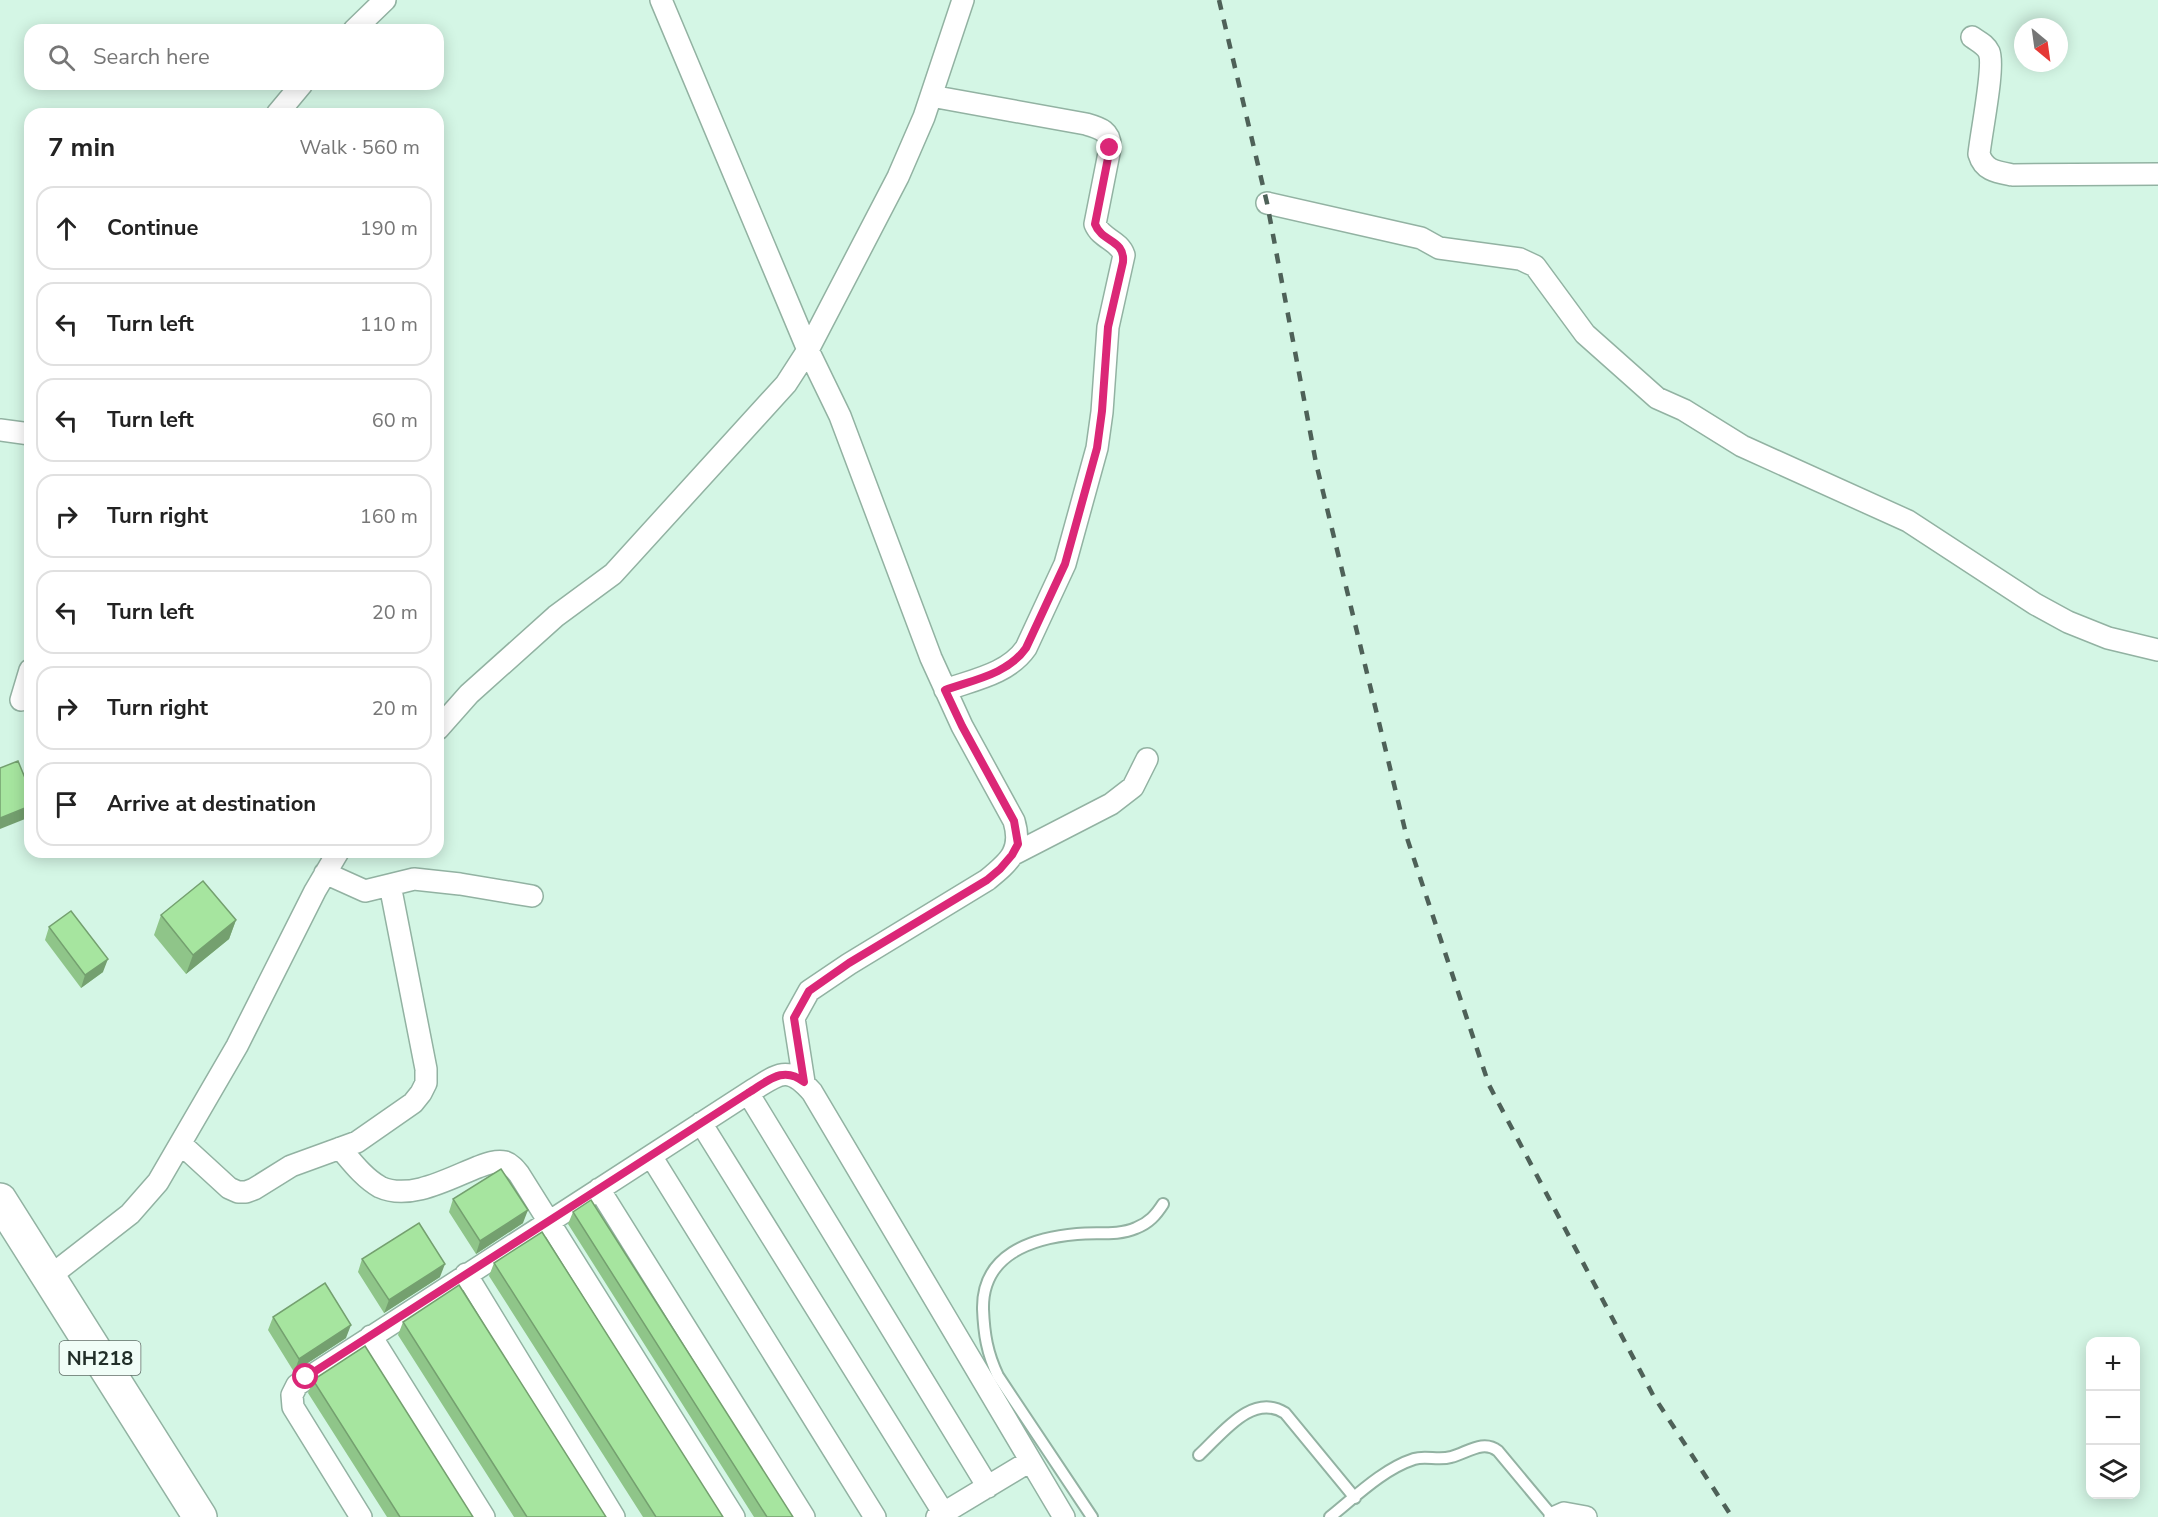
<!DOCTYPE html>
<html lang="en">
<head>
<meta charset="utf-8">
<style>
  body { margin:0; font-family:"Nunito Sans",sans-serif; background:#f6f6f6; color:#222 }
  .controls { position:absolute; right:18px; bottom:18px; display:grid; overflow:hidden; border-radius:12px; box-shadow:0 3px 15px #0003 }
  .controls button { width:54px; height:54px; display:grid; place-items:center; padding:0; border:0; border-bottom:2px solid #e0e0e0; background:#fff; color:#222; font:30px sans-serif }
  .compass { position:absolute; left:2014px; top:18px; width:54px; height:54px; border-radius:50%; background:#fff; box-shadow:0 3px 15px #0003; rotate:151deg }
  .stop { position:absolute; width:18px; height:18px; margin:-14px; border:4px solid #db2777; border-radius:50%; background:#fff }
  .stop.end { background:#db2777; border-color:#fff; box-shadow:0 2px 6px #0008 }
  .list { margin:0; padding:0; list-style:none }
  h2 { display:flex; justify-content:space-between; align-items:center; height:78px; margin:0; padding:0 24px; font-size:26px }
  h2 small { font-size:20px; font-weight:400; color:#767676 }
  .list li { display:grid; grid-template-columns:39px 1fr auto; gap:18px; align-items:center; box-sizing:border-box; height:84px; margin:0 12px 12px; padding:0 12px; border:2px solid #e0e0e0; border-radius:18px }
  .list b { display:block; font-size:22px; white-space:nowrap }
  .list em { font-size:20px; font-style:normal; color:#767676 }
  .icon { flex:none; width:33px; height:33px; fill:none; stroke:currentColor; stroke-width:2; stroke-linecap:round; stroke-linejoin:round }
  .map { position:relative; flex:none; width:2158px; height:1517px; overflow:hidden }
  .search { position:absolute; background:#fff; box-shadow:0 3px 15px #0003; left:24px; top:24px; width:420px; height:66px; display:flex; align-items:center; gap:15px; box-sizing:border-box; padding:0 21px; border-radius:18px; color:#767676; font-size:22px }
  .panel { position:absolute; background:#fff; box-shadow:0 3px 15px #0003; left:24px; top:108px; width:420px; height:750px; border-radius:18px }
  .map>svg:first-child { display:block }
</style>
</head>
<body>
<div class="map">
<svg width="2158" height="1517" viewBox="0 0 2158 1517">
  <rect width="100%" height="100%" fill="#d4f6e5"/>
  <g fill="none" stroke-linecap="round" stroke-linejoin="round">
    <defs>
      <path id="service" d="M1199,1455C1222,1434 1252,1392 1285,1413L1355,1498
        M1092,1517L998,1376C987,1353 984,1334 983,1309C982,1255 1031,1238 1077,1234C1096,1232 1118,1236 1136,1228C1149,1223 1156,1215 1163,1204
        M1330,1517C1355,1497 1383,1469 1414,1459C1426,1455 1438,1461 1451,1457C1467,1453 1483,1439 1498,1451L1553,1517"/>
      <path id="minor" d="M661,0L808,350L840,416L931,658L962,726L1014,821C1023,851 1009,862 987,880L849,964L809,991L794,1018L804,1082
        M354,30L385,0
        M1972,37C1979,42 1985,44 1989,52C1995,66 1981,133 1979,154C1984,171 1997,172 2013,175L2158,174
        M931,96L1086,124C1100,128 1111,131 1110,148L1095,224C1101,239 1119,240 1124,255L1108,327L1102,412L1097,448L1065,564L1026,648C1008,674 973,680 945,690
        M277,114L302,84
        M1267,203L1421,238L1439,248L1520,259L1535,266L1585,334L1657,398L1684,410L1742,446L1908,521L2035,604L2068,622L2108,638L2158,650
        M0,430L30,434
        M21,700L30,670
        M438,729L469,694L556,616L613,574L786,384L808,350L898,177L924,117L963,0
        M1012,855L1111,804L1133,787L1147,759
        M325,873L365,891L414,879L460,884L532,896
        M748,1093L988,1487
        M701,1123L946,1517
        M181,1144L229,1188L238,1192H246L254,1189L291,1166L357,1142L413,1103L421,1093L426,1083V1069L390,885
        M340,1148C352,1162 364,1178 380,1187C410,1201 450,1178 478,1167C486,1164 496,1160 505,1162C511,1164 515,1169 519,1174L734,1517
        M651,1156L875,1517
        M599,1189L804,1517
        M466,1274L614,1517
        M49,1277L130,1214L158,1182L237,1046L315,891L338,852
        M371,1336L484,1517
        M361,1517L293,1407L292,1395L297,1385L748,1093C777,1076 786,1062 812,1092L1064,1517
        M937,1517L1030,1461
        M1555,1517L1564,1513L1586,1517"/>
      <path id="trunk" d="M0,1200L200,1517"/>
    </defs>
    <use href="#service" stroke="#92b2a2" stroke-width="14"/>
    <use href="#minor" stroke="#92b2a2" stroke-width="24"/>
    <use href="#trunk" stroke="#92b2a2" stroke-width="36"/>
    <use href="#service" stroke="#fff" stroke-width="10"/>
    <use href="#minor" stroke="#fff" stroke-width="21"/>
    <use href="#trunk" stroke="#fff" stroke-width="33"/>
    <path stroke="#4e6158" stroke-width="4.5" stroke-dasharray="10 10" stroke-linecap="butt" d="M1219,0L1267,203L1316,463L1407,838L1489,1085L1653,1395L1732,1517"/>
  </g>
  <path fill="#8fc589" d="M161,915L236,920L229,939L186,974L154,935Z
    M49,927L103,972L81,988L45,940Z
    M453,1199L523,1223L476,1254L449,1212Z
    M573,1212L793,1517H754L568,1224Z
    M362,1259L440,1277L384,1313L358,1272Z
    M494,1263L723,1517H643L489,1276Z
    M273,1317L346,1338L294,1372L268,1330Z
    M403,1322L606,1517H514L398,1335Z
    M313,1380L473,1517H387L308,1393Z"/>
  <path fill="#74a06f" d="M30,806V817L0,829V818Z
    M236,920L229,939L186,974L193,955Z
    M108,959L103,972L81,988L85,975Z
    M528,1210L523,1223L476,1254L480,1241Z
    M445,1264L440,1277L384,1313L389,1300Z
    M351,1325L346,1338L294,1372L299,1359Z"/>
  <path fill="#a6e59f" stroke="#74a06f" stroke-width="1.5" d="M18,761L30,790V806L0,818V768Z
    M203,881L236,920L193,955L161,915Z
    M71,911L108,959L85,975L49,927Z
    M501,1169L528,1210L480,1241L453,1199Z
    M591,1200L793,1517H767L573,1212Z
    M419,1223L445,1264L389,1300L362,1259Z
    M542,1232L723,1517H656L494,1263Z
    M325,1283L351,1325L299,1359L273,1317Z
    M459,1285L606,1517H527L403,1322Z
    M365,1346L473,1517H400L313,1380Z"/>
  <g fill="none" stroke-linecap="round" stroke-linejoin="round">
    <path stroke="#db2777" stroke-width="8" d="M306,1377L748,1093C768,1081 783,1065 804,1082L794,1018L809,991L849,963L987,880L1000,869L1012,855L1018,844L1014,821L962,726L945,690C973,680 1008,674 1026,648L1065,564L1097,448L1102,411L1108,327L1123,262C1125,239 1102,243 1095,224L1110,148"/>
  </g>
  <g text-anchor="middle" stroke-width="6" stroke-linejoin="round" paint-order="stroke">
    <rect fill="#f0fdf7" stroke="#606d67" stroke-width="1.5" x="59.5" y="1341" width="81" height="34" rx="4.5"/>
    <g font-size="20" font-weight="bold" fill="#222f29">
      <text x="100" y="1365">NH218</text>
    </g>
  </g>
</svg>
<div class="controls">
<button>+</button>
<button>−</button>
<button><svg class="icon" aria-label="layers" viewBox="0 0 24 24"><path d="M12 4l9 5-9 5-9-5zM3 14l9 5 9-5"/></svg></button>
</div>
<svg class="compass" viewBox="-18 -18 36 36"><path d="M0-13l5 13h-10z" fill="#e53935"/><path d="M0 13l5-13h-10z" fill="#767676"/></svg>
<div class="stop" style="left:306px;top:1377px"></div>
<div class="stop end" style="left:1110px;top:148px"></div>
<div class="search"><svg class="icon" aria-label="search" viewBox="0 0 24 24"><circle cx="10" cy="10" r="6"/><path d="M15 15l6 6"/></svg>Search here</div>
<section class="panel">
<h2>7 min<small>Walk · 560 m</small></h2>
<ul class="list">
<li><svg class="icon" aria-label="ahead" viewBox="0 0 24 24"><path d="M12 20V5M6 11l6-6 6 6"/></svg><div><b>Continue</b></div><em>190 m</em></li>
<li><svg class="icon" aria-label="left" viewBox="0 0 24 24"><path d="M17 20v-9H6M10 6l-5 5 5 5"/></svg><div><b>Turn left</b></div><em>110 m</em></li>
<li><svg class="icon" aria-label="left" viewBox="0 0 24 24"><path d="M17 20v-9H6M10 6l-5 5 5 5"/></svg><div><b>Turn left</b></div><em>60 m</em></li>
<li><svg class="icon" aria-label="right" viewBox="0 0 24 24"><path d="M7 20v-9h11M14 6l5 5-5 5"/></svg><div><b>Turn right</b></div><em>160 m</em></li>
<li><svg class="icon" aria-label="left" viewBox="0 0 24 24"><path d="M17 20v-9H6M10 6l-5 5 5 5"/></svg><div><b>Turn left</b></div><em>20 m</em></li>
<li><svg class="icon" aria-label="right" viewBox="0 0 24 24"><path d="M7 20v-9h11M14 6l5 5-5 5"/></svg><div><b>Turn right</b></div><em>20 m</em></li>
<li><svg class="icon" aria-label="arrive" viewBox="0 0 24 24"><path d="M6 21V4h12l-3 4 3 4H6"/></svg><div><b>Arrive at destination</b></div></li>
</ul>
</section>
</div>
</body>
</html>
